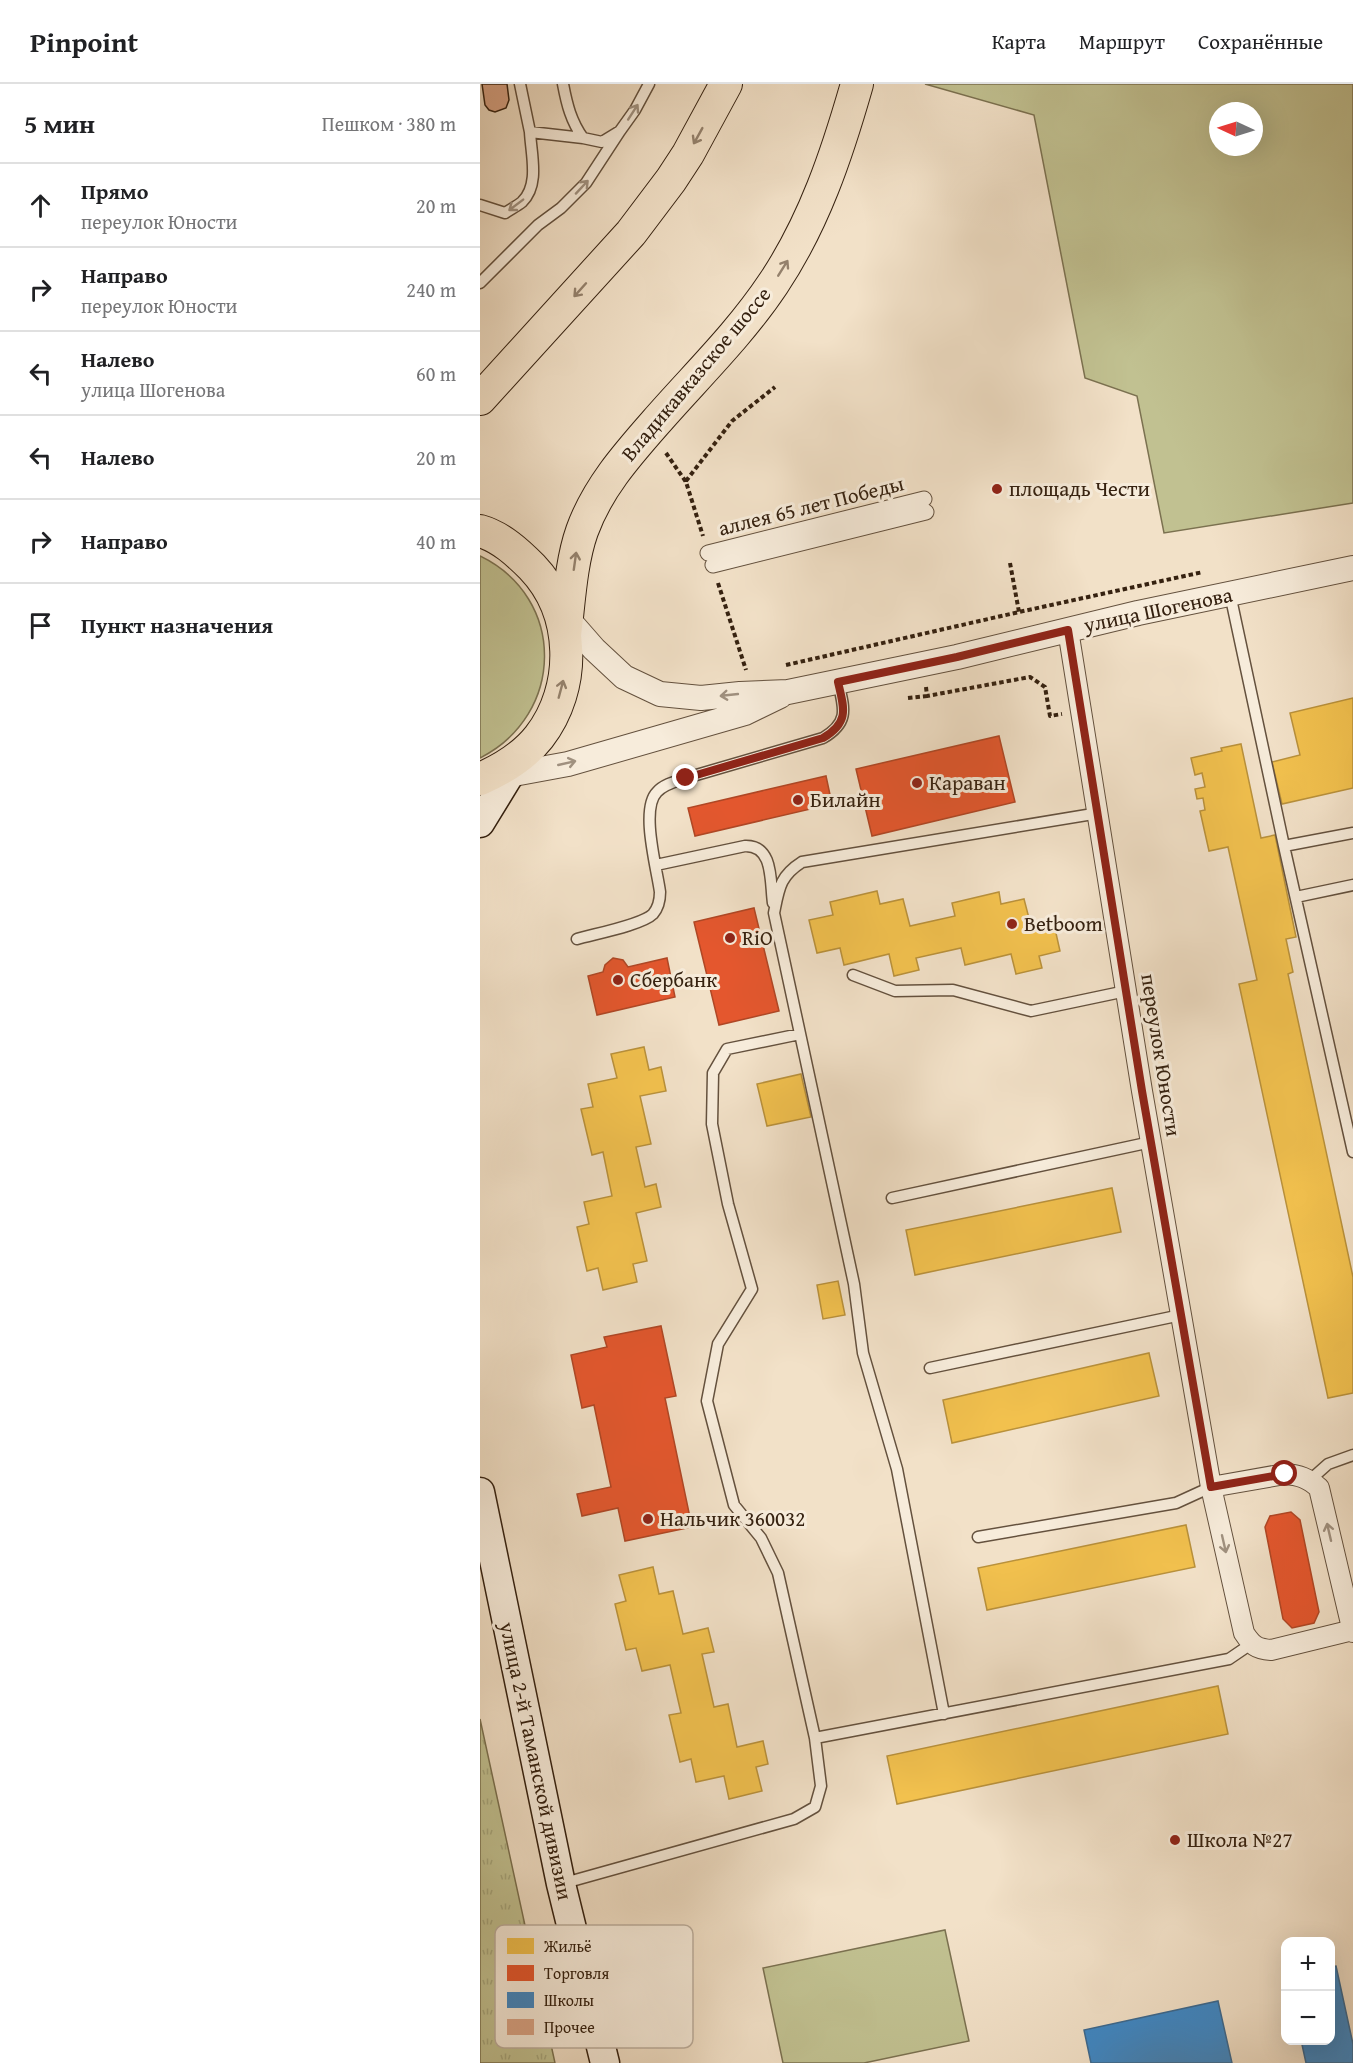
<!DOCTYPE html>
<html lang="ru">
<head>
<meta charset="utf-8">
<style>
  body { margin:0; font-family:"Gentium Book Plus",serif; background:#f6f6f6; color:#202124 }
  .controls { position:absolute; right:18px; bottom:18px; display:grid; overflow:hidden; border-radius:12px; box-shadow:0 6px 24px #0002 }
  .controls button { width:54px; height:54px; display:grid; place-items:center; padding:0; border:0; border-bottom:2px solid #e0e0e0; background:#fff; color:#202124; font:30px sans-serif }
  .compass { position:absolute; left:729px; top:18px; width:54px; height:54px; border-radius:50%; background:#fff; box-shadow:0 6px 24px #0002; rotate:274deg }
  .stop { position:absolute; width:18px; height:18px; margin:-14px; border:4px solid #8f2418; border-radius:50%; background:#fff }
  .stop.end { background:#8f2418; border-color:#fff; box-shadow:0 2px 6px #0008 }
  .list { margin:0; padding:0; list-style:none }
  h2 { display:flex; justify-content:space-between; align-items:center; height:78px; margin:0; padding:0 24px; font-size:26px }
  h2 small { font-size:20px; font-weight:400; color:#757577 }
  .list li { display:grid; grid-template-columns:39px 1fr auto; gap:18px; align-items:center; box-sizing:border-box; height:84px; padding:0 24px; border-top:2px solid #e0e0e0 }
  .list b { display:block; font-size:22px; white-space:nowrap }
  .list p { margin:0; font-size:20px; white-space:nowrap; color:#757577 }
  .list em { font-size:20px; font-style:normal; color:#757577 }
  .icon { flex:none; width:33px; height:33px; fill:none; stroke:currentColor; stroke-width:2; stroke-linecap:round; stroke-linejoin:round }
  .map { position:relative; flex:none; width:873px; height:1979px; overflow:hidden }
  header { display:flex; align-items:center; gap:36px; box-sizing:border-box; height:84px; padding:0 30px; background:#fff; border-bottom:2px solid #e0e0e0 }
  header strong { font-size:28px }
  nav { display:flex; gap:33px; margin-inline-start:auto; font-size:21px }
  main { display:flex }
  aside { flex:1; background:#fff }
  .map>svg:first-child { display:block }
</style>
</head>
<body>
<header>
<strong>Pinpoint</strong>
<nav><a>Карта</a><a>Маршрут</a><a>Сохранённые</a></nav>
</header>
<main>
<aside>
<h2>5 мин<small>Пешком · 380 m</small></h2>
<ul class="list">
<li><svg class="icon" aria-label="ahead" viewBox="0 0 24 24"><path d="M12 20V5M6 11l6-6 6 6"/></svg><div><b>Прямо</b><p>переулок Юности</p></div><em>20 m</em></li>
<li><svg class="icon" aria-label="right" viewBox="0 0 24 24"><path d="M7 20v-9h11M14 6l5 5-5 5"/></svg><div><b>Направо</b><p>переулок Юности</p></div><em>240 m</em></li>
<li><svg class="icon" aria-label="left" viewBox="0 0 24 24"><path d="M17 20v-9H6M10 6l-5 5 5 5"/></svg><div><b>Налево</b><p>улица Шогенова</p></div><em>60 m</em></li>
<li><svg class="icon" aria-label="left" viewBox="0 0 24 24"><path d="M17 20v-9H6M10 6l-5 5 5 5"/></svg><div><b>Налево</b></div><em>20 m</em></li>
<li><svg class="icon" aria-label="right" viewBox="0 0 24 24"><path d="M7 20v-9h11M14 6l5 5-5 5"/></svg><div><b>Направо</b></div><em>40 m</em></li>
<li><svg class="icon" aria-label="arrive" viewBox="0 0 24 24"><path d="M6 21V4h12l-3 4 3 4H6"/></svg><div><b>Пункт назначения</b></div></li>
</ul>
</aside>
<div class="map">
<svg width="873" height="1979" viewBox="0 0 873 1979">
  <defs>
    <pattern id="park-tufts" width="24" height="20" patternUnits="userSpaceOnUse" patternTransform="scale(1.5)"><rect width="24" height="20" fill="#c1c191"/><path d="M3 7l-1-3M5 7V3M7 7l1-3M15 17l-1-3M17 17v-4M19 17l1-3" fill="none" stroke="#a6a67c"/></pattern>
  </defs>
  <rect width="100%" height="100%" fill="#f2e1c8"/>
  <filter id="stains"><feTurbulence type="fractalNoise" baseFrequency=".00333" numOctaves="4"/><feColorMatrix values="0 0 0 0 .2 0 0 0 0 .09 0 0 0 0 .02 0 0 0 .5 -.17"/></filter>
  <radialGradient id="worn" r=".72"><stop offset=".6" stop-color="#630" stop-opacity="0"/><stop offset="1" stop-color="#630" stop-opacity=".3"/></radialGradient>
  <path fill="#c1c191" stroke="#7b7150" stroke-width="1.5" fill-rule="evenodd" d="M445,0H873V419L684,449L657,312L605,294L554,31ZM738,27H774V63H738Z
    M0,472C87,514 85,631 0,674Z
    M465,1846L489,1957L384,1979H303L283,1884Z"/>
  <path fill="url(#park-tufts)" stroke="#7b7150" stroke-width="1.5" d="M0,1635L75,1979H0Z"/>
  <path fill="#f2c14e" stroke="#b9913b" stroke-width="1.5" d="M873,614V704L802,720L792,678L820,671L810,629Z
    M761,660L781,754L795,751L816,853L806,855L813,888L808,890L873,1193V1309L848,1314L759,900L777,896L748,763L729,767L720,727L725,726L723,714L717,715L715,705L725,703L722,689L715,691L711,674L742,667L741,664Z
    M397,807L400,820L423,815L430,842L475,832L472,819L519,808L521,820L544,815L551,842L573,836L580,867L559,872L562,884L536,890L531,870L485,881L481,864L436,874L439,886L414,892L409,870L364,881L360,864L337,869L329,836L353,831L350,818Z
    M164,963L169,986L181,983L186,1007L160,1012L171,1060L156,1063L165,1103L176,1100L181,1123L156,1129L167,1177L153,1180L157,1198L123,1206L118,1184L107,1187L97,1143L109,1140L104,1118L132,1112L123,1068L112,1071L101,1025L113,1023L108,1000L137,994L131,970Z
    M321,990L331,1033L287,1042L277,1000Z
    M632,1104L641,1148L435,1191L426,1146Z
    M358,1197L365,1231L343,1235L337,1201Z
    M669,1269L679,1312L472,1359L463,1316Z
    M706,1441L715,1483L507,1526L498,1484Z
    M173,1483L179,1510L193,1507L203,1550L228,1544L234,1568L222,1570L234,1623L248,1620L257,1663L283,1657L288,1680L276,1683L282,1707L249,1715L244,1692L216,1698L211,1675L200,1678L189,1631L201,1629L190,1581L162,1587L156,1564L146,1566L135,1520L146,1517L139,1491Z
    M738,1602L748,1650L417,1720L407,1672Z"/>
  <path fill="#e4572e" stroke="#b04725" stroke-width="1.5" d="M519,652L535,718L392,752L376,685Z
    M346,692L352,720L215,752L208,724Z
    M274,824L299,927L239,941L214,838Z
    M133,874L143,876L148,883L187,874L195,913L117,931L108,892L123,888L125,881Z
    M181,1242L196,1312L185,1314L212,1443L145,1457L138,1424L102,1432L97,1410L131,1403L114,1321L102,1324L91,1271L127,1263L124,1253Z
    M811,1428L820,1436L839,1528L834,1539L812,1544L803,1535L785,1443L790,1432Z"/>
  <path fill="#3f88c5" stroke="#3c698f" stroke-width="1.5" d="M856,1882L873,1960V1979H826L821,1956H850V1883Z
    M738,1917L752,1979H611L604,1946Z"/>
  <path fill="#daa587" stroke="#352110" stroke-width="1.5" d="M2,0H27L29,16L26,24L15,28L9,26L5,21Z"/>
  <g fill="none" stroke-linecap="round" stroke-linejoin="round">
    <defs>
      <path id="service" d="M40,0L50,48L103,54
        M83,0C87,21 91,37 103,54L122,58L140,47L155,26L169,0
        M0,121L25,129C31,125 37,122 42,118C60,101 51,70 50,48
        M0,199L58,141L81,124L106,99L140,47
        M750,510L804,762L873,749
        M804,762L873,1068
        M176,781L265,762C294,761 290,798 293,819
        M816,813L873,801
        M97,855C114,850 162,841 173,830C179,823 180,816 180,808C177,785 160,725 177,708C184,700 197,697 206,694L343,654C370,638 364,624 358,598
        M373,891L415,907L473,906L551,927L646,907
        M412,1114L671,1058
        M450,1284L701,1231
        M830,1396L848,1380L873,1371
        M498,1453L696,1419L731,1403
        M464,1630L417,1385L383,1269L374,1200L294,829C299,804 300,792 322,778L619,729
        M335,1654L749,1575L771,1560
        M81,1800L314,1735L335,1723L341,1702L335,1654L298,1489L281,1454L254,1421L227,1317L238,1260L272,1205L248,1120L232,1040L233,989L247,965L320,950"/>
      <path id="pedestrian" d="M228,469L444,415
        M233,481L446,428"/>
      <path id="minor" d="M588,546L662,1007L731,1403L764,1549C772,1561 776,1565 791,1566L873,1546
        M731,1403L805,1390C819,1391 828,1394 839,1404L873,1548"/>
      <path id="tertiary" d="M79,525L114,565L144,593L180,610L221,614L260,610L308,608L477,573L658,529L873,484
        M17,693L88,680L265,629L300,612"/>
      <path id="secondary" d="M0,739L41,672
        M0,1408L81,1800L125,1979"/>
      <path id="primary" d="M0,315L151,149L191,96L208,70L246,0
        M0,447C21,453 38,469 52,483C96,529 97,604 59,653C44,672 23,685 0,695
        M85,551C89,518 91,478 102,447C117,405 146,372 175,339C215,293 259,251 293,200C334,139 357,70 377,0"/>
    </defs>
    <use href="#service" stroke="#64513e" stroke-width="13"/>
    <use href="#pedestrian" stroke="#64513e" stroke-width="17"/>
    <use href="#minor" stroke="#64513e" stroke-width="22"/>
    <use href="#tertiary" stroke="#64513e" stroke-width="26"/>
    <use href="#secondary" stroke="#352110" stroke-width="31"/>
    <use href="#primary" stroke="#352110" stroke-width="34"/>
    <path stroke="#352110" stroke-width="4" stroke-dasharray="4.5 3" stroke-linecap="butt" d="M186,369L206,398L223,452
      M206,397L252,337L295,303
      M530,479L539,528
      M238,499L266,586
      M306,581L539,528L723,488
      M446,603L447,612L550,593L565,603L570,632L582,630
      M428,614L447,612"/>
    <use href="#service" stroke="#f7ecdb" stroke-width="10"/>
    <use href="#pedestrian" stroke="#f7ecdb" stroke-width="15"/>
    <use href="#minor" stroke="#f7ecdb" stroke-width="20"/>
    <use href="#tertiary" stroke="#f7ecdb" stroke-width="24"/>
    <use href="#secondary" stroke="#f7ecdb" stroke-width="28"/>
    <use href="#primary" stroke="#f2e1c8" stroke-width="32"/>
  </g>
  <defs><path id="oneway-shaft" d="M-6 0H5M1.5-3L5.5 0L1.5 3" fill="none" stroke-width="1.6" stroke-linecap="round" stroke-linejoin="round" transform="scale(1.5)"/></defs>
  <g stroke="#a09180">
    <use href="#oneway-shaft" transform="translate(153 28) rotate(-57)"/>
    <use href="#oneway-shaft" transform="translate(102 103) rotate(-47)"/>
    <use href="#oneway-shaft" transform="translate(36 121) rotate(143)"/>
    <use href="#oneway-shaft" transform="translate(249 611) rotate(174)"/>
    <use href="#oneway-shaft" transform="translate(87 679) rotate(-13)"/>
    <use href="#oneway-shaft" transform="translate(849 1448) rotate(-103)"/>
    <use href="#oneway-shaft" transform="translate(744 1460) rotate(77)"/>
  </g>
  <g stroke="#94816c">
    <use href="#oneway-shaft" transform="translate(218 52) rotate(119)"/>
    <use href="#oneway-shaft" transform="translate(303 184) rotate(-58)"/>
    <use href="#oneway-shaft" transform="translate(100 206) rotate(132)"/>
    <use href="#oneway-shaft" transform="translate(95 477) rotate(-82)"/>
    <use href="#oneway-shaft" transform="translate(81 605) rotate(-75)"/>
  </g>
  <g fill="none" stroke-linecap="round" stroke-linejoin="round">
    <path stroke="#8f2418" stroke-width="8" d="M206,694L343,654C370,638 364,624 358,598L477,573L588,546L662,1007L731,1403L805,1390"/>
  </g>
  <g fill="#8f2418" stroke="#f7ecdb" stroke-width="2">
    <circle cx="517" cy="405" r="6"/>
    <circle cx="437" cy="699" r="6"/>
    <circle cx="318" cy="716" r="6"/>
    <circle cx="532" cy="840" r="6"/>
    <circle cx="250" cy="854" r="6"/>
    <circle cx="138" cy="896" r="6"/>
    <circle cx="168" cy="1435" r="6"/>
    <circle cx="695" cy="1756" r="6"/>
  </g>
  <g text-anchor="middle" stroke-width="6" stroke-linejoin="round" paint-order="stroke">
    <g font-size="21" fill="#352110" stroke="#f7ecdb">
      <text transform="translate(216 290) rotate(-50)" y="7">Владикавказское шоссе</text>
      <text transform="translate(331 422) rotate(-14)" y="7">аллея 65 лет Победы</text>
      <text transform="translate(678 526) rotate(-12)" y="7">улица Шогенова</text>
      <text transform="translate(681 971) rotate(81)" y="7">переулок Юности</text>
      <text transform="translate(56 1677) rotate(78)" y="7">улица 2-й Таманской дивизии</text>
    </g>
    <g font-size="21" fill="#352110" stroke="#f7ecdb" text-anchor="start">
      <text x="529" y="412">площадь Чести</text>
      <text x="449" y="706">Караван</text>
      <text x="330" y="723">Билайн</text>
      <text x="544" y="847">Betboom</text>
      <text x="262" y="861">RiO</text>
      <text x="150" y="903">Сбербанк</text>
      <text x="180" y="1442">Нальчик 360032</text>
      <text x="707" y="1763">Школа №27</text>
    </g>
  </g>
  <rect x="15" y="1841" width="198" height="123" rx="9" fill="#f7ecdb" stroke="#bdaf9e" stroke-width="1.5"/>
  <rect x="27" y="1854" width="27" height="16" fill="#f2c14e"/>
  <rect x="27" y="1881" width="27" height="16" fill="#e4572e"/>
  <rect x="27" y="1908" width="27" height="16" fill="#3f88c5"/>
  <rect x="27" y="1935" width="27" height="16" fill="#daa587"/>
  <g font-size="16" fill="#352110">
    <text x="64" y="1868">Жильё</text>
    <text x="64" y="1895">Торговля</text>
    <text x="64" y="1922">Школы</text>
    <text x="64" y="1949">Прочее</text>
  </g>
  <rect width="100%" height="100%" filter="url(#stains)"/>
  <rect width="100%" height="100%" fill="url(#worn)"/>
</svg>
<div class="controls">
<button>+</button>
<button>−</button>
</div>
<svg class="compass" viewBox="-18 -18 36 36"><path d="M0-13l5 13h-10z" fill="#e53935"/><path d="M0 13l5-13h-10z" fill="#757577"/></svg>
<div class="stop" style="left:805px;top:1390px"></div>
<div class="stop end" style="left:206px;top:694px"></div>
</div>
</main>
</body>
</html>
